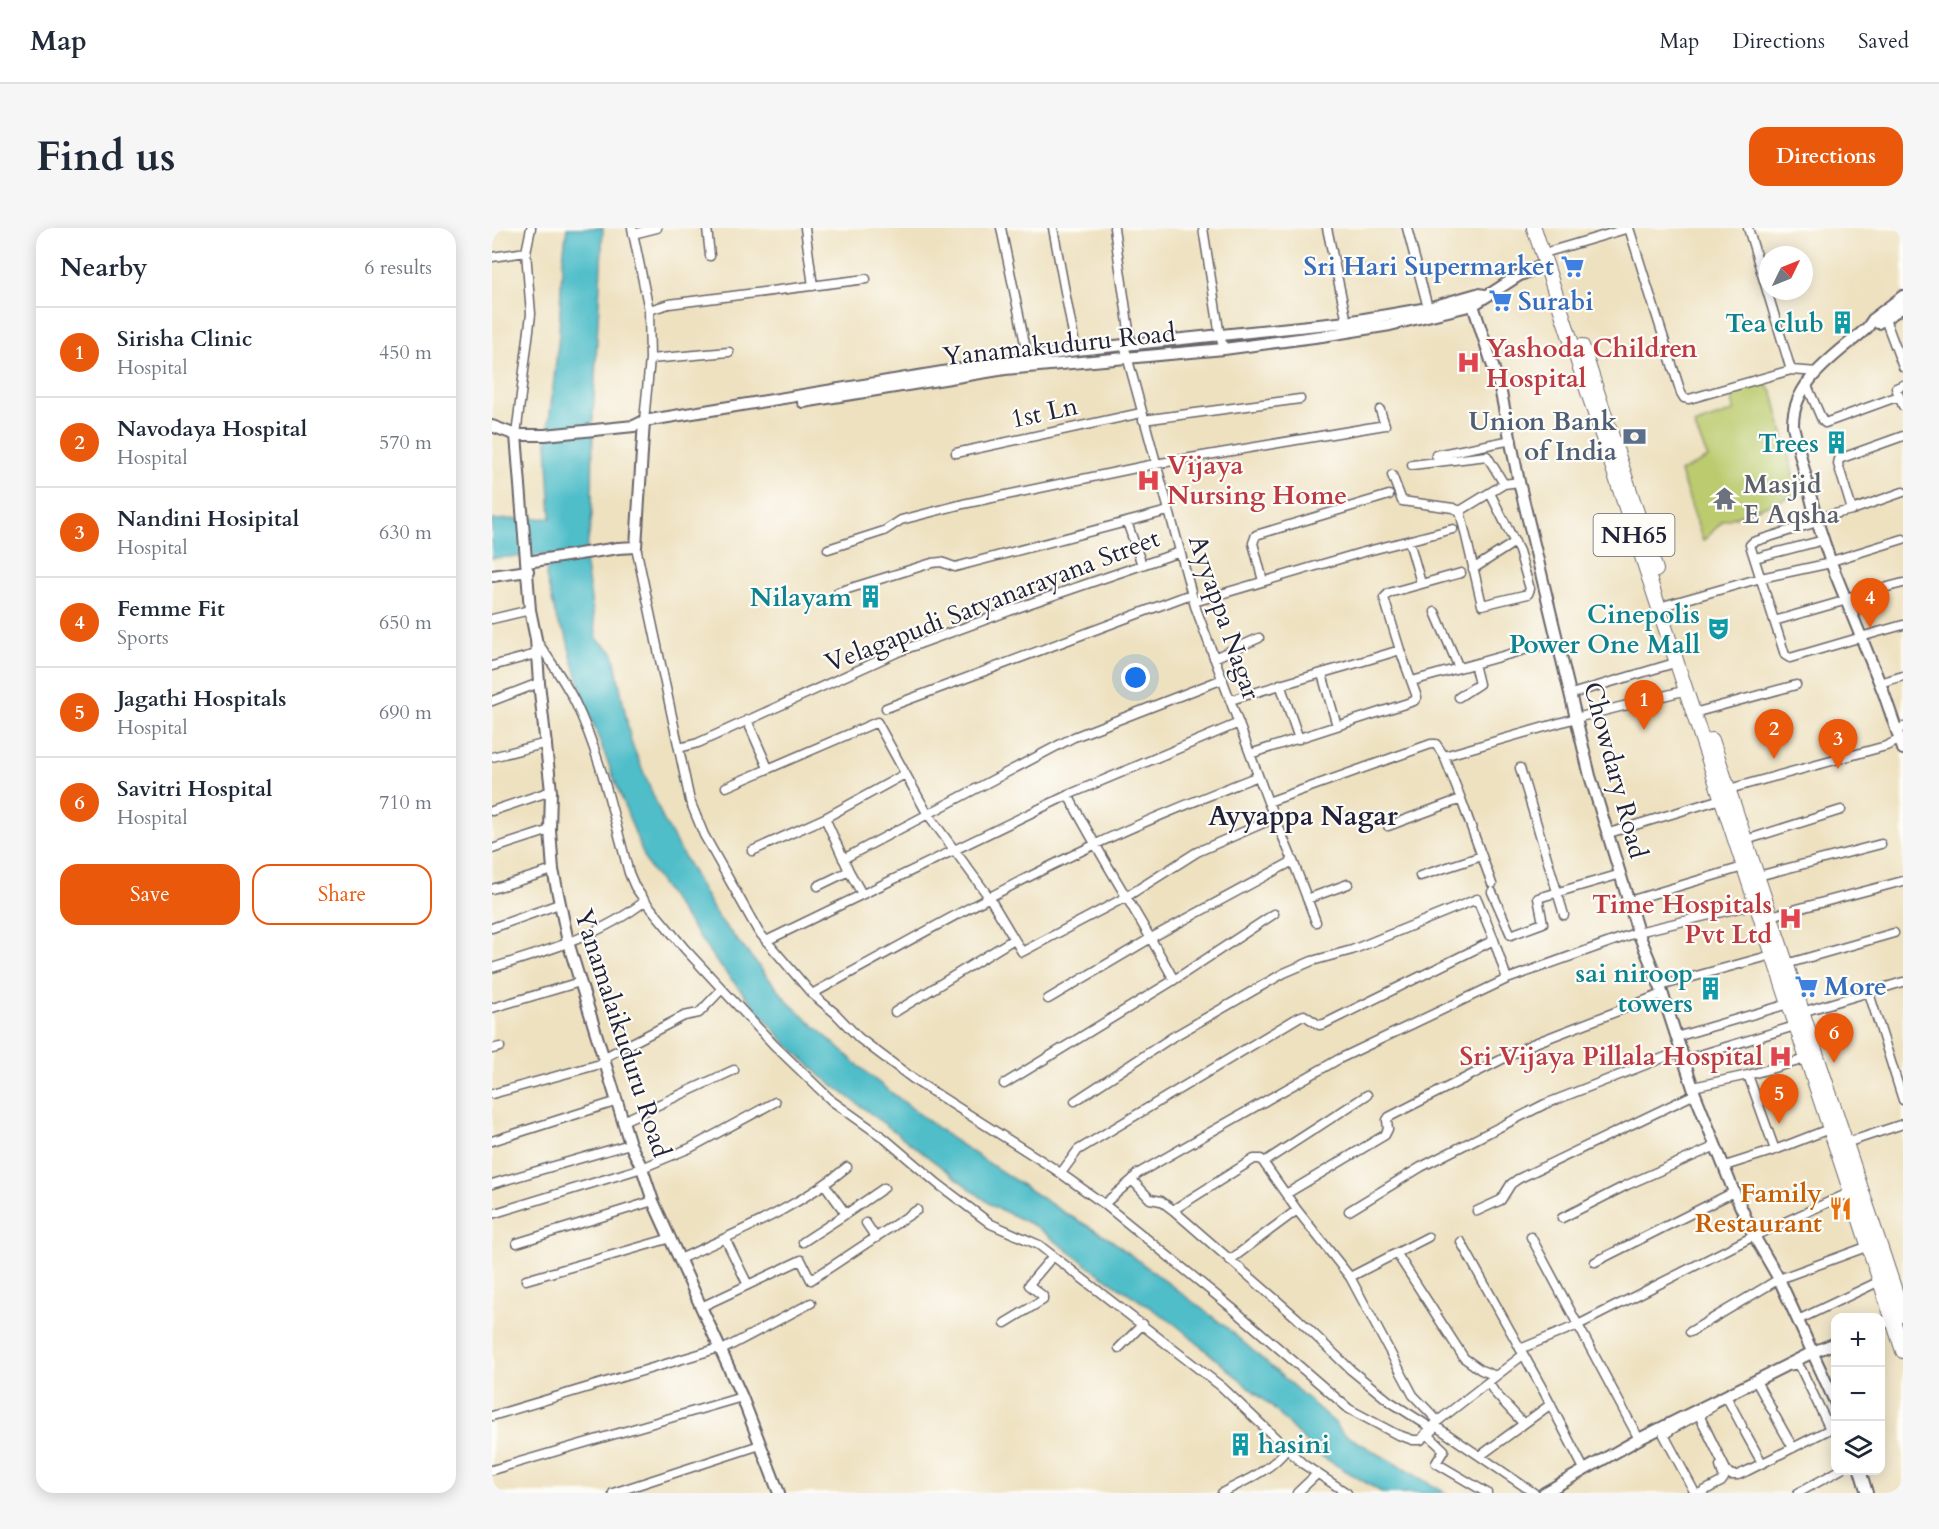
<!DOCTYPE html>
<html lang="en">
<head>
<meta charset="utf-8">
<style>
  body { margin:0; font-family:Cardo,serif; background:#f6f6f7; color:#1f2937 }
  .controls { position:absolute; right:18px; bottom:18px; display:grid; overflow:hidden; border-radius:12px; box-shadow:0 3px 15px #0003 }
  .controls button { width:54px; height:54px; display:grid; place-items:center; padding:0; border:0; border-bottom:2px solid #e0e1e3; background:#fff; color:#1f2937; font:30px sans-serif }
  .compass { position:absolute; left:1267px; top:18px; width:54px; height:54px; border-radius:50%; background:#fff; box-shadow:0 3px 15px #0003; rotate:47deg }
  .you { position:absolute; left:644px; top:450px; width:21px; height:21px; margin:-15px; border:4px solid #fff; border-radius:50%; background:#1a73e8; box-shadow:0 0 0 9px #1a73e833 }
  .badge { display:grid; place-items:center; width:39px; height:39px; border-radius:50%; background:#ea580c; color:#fff; font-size:20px; font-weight:700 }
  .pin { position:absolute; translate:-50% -50px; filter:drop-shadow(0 2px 3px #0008) }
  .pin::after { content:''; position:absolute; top:32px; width:21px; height:18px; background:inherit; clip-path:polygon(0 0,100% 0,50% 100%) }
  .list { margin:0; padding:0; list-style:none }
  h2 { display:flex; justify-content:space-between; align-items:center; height:78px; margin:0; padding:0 24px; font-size:26px }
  h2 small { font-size:20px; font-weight:400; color:#747a83 }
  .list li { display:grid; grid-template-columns:39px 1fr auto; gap:18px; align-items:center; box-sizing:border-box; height:90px; padding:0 24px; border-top:2px solid #e0e1e3 }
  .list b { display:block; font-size:22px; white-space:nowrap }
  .list p { margin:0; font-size:20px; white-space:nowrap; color:#747a83 }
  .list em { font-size:20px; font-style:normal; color:#747a83 }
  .actions { display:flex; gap:12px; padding:18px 24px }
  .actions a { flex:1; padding:14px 0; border:2px solid #ea580c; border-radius:18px; text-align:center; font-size:21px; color:#ea580c }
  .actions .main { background:#ea580c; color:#fff }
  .icon { flex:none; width:33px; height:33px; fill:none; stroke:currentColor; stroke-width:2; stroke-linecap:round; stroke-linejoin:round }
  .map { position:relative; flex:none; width:1411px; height:1265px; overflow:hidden; border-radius:18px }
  header { display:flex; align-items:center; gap:36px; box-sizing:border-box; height:84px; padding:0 30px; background:#fff; border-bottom:2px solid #e0e1e3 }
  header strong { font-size:28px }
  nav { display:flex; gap:33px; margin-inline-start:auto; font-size:21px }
  .intro { display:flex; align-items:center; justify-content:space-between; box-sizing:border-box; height:144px; padding:0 36px }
  h1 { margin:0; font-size:42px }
  .button { padding:15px 27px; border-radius:18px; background:#ea580c; color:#fff; font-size:21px; font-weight:700 }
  main { display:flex; gap:36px; padding:0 36px }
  aside { flex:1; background:#fff; border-radius:18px; box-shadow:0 3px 15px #0003 }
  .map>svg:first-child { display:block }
</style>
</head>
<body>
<header>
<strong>Map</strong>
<nav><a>Map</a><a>Directions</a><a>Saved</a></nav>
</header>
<div class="intro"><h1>Find us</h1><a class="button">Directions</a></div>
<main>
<aside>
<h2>Nearby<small>6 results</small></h2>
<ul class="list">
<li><span class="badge">1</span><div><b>Sirisha Clinic</b><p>Hospital</p></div><em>450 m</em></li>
<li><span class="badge">2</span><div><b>Navodaya Hospital</b><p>Hospital</p></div><em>570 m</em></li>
<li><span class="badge">3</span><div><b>Nandini Hosipital</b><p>Hospital</p></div><em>630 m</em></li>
<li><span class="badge">4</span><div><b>Femme Fit</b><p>Sports</p></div><em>650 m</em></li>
<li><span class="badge">5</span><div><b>Jagathi Hospitals</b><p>Hospital</p></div><em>690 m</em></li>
<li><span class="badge">6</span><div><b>Savitri Hospital</b><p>Hospital</p></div><em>710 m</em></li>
</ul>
<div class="actions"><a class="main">Save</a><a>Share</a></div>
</aside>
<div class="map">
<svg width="1411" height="1265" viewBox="0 0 1411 1265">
  <rect width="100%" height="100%" fill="#fdfcf7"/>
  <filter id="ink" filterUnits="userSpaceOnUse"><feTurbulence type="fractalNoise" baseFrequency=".0167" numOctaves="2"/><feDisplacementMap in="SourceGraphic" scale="12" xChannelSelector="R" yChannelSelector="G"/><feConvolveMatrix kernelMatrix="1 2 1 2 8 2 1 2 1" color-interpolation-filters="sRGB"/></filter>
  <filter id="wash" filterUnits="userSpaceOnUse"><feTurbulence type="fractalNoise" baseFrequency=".008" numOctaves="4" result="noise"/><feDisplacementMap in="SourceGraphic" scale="24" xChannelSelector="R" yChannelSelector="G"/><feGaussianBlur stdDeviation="1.35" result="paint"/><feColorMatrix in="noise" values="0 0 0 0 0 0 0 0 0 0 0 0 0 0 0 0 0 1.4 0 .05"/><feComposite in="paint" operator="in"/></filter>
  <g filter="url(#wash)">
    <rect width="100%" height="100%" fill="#eee1c0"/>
    <path fill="#bccb6e" stroke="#6f7654" stroke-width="1.5" d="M1271,153L1281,165L1306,266L1231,293L1211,313L1188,244L1216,230L1202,197L1242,183L1239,164Z"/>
    <path fill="#50bec9" stroke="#397082" stroke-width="1.5" d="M75,0H111L101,187L100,287L93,332L105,411L121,424L139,514L171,591L225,688L298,776L378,848L460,911L571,984L615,1009L734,1099L843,1195L850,1205L954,1265H891L824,1225L782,1181L683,1096L606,1045L543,998L501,978L329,848L292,813L224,733L155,636L97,485L79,428L74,406L66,396L54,348L58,327L0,330V292L59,290L55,213L67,107L70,37Z"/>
  </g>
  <g filter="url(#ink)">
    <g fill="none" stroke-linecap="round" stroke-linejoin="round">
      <defs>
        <path id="minor" d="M140,0L157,82L177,76L374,51
          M215,0L218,28
          M313,0L321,58
          M509,0L536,130
          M561,0L584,122
          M622,0L639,116
          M711,0L728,108L732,121
          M835,0L855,94
          M915,0L936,80
          M1137,0L1189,165L1192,170L1197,171L1299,142
          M1256,0L1299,142L1326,144
          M141,6L165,0
          M1059,23L1137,0
          M0,29L34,24
          M1393,91L1411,139
          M632,117L703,378L776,574L801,633L824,694
          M158,131L237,124
          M1314,155L1330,192L1333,195L1407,168
          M1411,157L1404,160L1411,178
          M651,192L808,171
          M152,193L158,131L157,82
          M24,207L39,86L34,24L39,0
          M464,225L649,185
          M944,227L1020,212
          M920,237L995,228L1012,256
          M900,247L910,273L961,280L968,283
          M1360,282L1346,236L1347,231L1411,208
          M968,283L990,377L1036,366L1038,361L1027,323L998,265
          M968,283L1012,256L1027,254
          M1324,290L1360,282L1411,264
          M635,294L650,337
          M1325,294L1261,314L1258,317L1293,427L1298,430L1370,409
          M917,313L929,355
          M144,319L198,573L212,607L266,703L320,766L343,785L367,810L424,853L561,940L612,976L740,1080L857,1181L904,1206L921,1212H929L934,1205H939L946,1193L921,1167L858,1049L805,982L769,931H762L681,982
          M336,321L392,303L409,292L471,276L663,236L893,197L888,182
          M1263,330L1332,312
          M1343,332L1411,311
          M981,341L1023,314
          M771,353L761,315L764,307L897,267
          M346,364L440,335L449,334L463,339L676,283
          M1357,369L1411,355
          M702,374L868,325L961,301
          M1174,377L1269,350L1339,335
          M943,384L967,440
          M0,391L38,382
          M1282,393L1355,372
          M1372,408L1411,397
          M44,412C58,432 72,452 83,474C109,528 121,587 137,645L143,659L153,673L193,721L282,817L340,873L392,910L446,956L499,996L547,1017L730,1159L811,1236L855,1265
          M722,430L767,410
          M0,438L44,426
          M830,446L845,498
          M920,453L1065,413
          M1391,454L1411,448
          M788,456L807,511
          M1079,466L1186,434
          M967,469L987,456L982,436
          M739,472C795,454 851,440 908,422
          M0,473L47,455
          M394,480L699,366
          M1209,483L1304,457
          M255,492L276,540
          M1409,500L1411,499
          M187,520L206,515L408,423L539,375L688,324
          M758,526L922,473L925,469L908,422L892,370L897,365L969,345
          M952,528L1084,490L1195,462
          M0,529L55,515
          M1028,540L1072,687
          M234,559L385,494L435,585L497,669L530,724L634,669L705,624L783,590
          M1237,561L1394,518L1407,512
          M576,567C609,630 648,689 682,752
          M776,574L939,516H944L952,528L969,571L1000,656
          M0,583L59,563
          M896,598L969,571
          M1117,605L1229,571
          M1254,612L1349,582
          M0,621L58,602
          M260,623L333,590L413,546
          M351,631L582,509L731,451
          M357,643L370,666
          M928,648L990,628
          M1266,648L1389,616
          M326,658L357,643L333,590
          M0,661L61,642
          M1000,664L1019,707L1051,695L1046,670L1129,646
          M815,671L856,656
          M1137,673L1251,639
          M1275,689L1411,653
          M0,700L67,676
          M274,713L576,567L747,495
          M1294,736L1402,705
          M0,740C52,724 110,707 153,673
          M1168,758L1280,727
          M1377,765L1411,872
          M320,766C413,715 506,662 602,617C656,591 711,570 766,548
          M556,771L659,710L801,633
          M0,780L88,754
          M403,784L522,711
          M1310,784L1411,754
          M1184,809L1296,776
          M0,821L8,819
          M111,830L192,788L207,785L230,761
          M1191,832L1303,798
          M1256,847L1283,922
          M512,856L682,752L782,686
          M1201,859L1256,847L1314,831
          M0,866L112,835
          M583,873L679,810L792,745L820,733L860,722L985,671L1002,712L1015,751
          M131,893L242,842
          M0,913L126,873
          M1354,915L1411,896
          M772,934L875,867
          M1233,938L1283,922L1337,901
          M569,945L586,922L807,789L812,787L827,797L832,796L1002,712
          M0,956L138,916
          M794,966L893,907L896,901L895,892L897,889L1038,817L1170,766
          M612,976L640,952
          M857,983L929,939L1053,876L1189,823
          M985,983L1009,972L1019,956L1026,951L1203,866
          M0,986L150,940L198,920L283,874
          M354,986L392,960
          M1070,990L1135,957L1224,918
          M374,995L384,1010
          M1039,1009L1147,1211
          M233,1010L256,1057
          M311,1014L354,986L333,957
          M969,1014L1050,1160L1092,1241
          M25,1015L161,973
          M905,1026L972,1130L989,1142L1004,1148
          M188,1031C245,1004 306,980 355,939
          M738,1032L805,982
          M1103,1034L1242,964
          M858,1049L936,1009
          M34,1052L179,1010
          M209,1079L309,1032L319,1052L425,982
          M1306,1092L1388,1053
          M513,1095L551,1072V1068L537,1057L538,1055L561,1028
          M1198,1104L1287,1051L1377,1018
          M627,1120L651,1096
          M1028,1121L1086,1097L1262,1008L1359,964
          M228,1123L319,1075
          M1298,1138L1304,1136L1309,1141L1338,1201
          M1264,1153L1280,1182
          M996,1154L1003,1165L1031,1195
          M1234,1168L1250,1198
          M1220,1179L1213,1183L1208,1189L1234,1242L1239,1247H1246L1255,1243L1344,1198
          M0,1188L227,1120
          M1283,1188L1301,1220
          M946,1193L1031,1127
          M1180,1195L1182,1200L1172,1207L1203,1265
          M942,1197L1042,1265
          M1182,1200L1202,1189
          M941,1201L897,1173L859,1142L805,1090L681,982L669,973L658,971L640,952L645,946L847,831L1015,751L1146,704L1268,675
          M1253,1204L1270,1235
          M934,1205L952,1222L944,1235L995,1265
          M988,1228L1059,1176
          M0,1242L250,1169
          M121,1265L268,1217
          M730,1265C752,1253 778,1243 794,1222
          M805,1265L825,1246
          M1208,1265L1229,1254L1232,1250L1228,1238
          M1306,1265L1348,1242"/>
        <path id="tertiary" d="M978,68L1008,160L1027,254L1098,548L1146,704L1168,758L1203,866L1242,964L1262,1008L1287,1051L1344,1176
          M1411,68L1382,90L1375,100C1345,127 1300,153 1301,198L1324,290L1339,335L1391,463L1411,521
          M1386,95L1411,79
          M311,174L513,141L732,121L830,108L898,97L981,77L1026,48L1054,36
          M0,198L24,207L38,382L44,411L47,455L59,563L58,602L61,642L76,714L138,916L150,940L161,973L250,1169L287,1265
          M24,207H53L142,198L152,193L584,122L855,94L936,80L985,66L994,67
          M35,334L126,320L144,319L152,193
          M0,348L36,343
          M1388,1096L1408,1089
          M1368,1242L1375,1265
          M1052,1265L1147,1211L1321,1124L1344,1115"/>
        <path id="trunk" d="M1042,0L1411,1123
          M1090,118L1164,342
          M1220,512L1411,1087"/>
      </defs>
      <use href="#minor" stroke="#69656a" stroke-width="11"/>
      <use href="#tertiary" stroke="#69656a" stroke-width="14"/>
      <use href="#trunk" stroke="#69656a" stroke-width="16"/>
      <use href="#minor" stroke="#fff" stroke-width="8"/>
      <use href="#tertiary" stroke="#fff" stroke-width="10"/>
      <use href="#trunk" stroke="#fff" stroke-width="14"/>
    </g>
  </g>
  <defs>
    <symbol id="supermarket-bare" viewBox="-9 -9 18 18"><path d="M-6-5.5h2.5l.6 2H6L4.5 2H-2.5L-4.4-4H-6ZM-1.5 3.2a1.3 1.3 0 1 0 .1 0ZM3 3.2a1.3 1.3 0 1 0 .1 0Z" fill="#3f7fe0" stroke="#fdfcf7" stroke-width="2.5" paint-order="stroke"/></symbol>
    <symbol id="building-bare" viewBox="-9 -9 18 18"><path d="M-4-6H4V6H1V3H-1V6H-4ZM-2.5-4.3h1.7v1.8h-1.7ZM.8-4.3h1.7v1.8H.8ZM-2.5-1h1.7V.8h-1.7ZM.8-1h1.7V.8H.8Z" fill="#0f9aa8" stroke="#fdfcf7" stroke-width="2.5" paint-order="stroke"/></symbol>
    <symbol id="hospital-bare" viewBox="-9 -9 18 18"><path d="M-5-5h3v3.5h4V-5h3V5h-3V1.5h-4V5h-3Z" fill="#e0444e" stroke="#fdfcf7" stroke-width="2.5" paint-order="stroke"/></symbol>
    <symbol id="bank-bare" viewBox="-9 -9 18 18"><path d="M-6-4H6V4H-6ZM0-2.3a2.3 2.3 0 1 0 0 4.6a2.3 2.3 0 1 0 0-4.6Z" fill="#5c6f8a" stroke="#fdfcf7" stroke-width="2.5" paint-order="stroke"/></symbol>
    <symbol id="temple-bare" viewBox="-9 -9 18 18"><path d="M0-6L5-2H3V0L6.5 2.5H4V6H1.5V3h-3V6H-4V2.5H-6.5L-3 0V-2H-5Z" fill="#6b7280" stroke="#fdfcf7" stroke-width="2.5" paint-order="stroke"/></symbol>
    <symbol id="theatre-bare" viewBox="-9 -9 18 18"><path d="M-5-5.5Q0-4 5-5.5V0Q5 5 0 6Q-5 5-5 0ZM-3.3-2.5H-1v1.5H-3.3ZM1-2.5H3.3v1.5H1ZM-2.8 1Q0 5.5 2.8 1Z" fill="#0f9aa8" stroke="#fdfcf7" stroke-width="2.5" paint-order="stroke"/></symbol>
    <symbol id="restaurant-bare" viewBox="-9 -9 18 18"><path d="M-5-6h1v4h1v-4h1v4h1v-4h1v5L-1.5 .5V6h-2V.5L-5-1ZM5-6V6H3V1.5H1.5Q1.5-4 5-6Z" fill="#e8710a" stroke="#fdfcf7" stroke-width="2.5" paint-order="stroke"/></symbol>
  </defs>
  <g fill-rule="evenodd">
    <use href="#supermarket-bare" x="1064" y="22" width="33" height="33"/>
    <use href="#supermarket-bare" x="992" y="56" width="33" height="33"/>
    <use href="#building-bare" x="1334" y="78" width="33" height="33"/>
    <use href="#hospital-bare" x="960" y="118" width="33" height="33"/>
    <use href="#bank-bare" x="1126" y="192" width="33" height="33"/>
    <use href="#building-bare" x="1328" y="198" width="33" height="33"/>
    <use href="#hospital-bare" x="640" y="236" width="33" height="33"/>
    <use href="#temple-bare" x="1216" y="254" width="33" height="33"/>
    <use href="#building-bare" x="362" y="352" width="33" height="33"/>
    <use href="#theatre-bare" x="1210" y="384" width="33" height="33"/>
    <use href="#hospital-bare" x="1282" y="674" width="33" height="33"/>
    <use href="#supermarket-bare" x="1298" y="742" width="33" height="33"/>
    <use href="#building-bare" x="1202" y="744" width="33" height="33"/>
    <use href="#hospital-bare" x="1272" y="812" width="33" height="33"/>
    <use href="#restaurant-bare" x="1332" y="964" width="33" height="33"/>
    <use href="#building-bare" x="732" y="1200" width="33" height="33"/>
  </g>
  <g text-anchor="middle" stroke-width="4.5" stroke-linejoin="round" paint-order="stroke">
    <rect fill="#fdfcf7" stroke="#646373" stroke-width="1.5" x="1101.5" y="286" width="81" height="42" rx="4.5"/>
    <g font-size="24" font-weight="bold" fill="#22223b">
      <text x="1142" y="315">NH65</text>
    </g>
    <g font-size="26" font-weight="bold" fill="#366cbe" stroke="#fdfcf7" text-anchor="start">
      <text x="1062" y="47" text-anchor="end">Sri Hari Supermarket</text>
      <text x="1026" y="82">Surabi</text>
      <text x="1332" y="767">More</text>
    </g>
    <g font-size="26" font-weight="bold" fill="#0d838f" stroke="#fdfcf7" text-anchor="end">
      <text x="1332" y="104">Tea club</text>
      <text x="1327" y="224">Trees</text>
      <text x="360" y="378">Nilayam</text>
      <text x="1208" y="395">Cinepolis<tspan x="1208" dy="30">Power One Mall</tspan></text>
      <text x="1201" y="754">sai niroop<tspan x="1201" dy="30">towers</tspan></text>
      <text x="766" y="1225" text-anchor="start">hasini</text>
    </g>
    <g font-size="26" fill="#22223b" stroke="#fdfcf7">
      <text transform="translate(567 116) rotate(-6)" y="9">Yanamakuduru Road</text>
      <text transform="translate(552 184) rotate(-12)" y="9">1st Ln</text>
      <text transform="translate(500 372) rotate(-21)" y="9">Velagapudi Satyanarayana Street</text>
      <text transform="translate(733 389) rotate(71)" y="9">Ayyappa Nagar</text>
      <text transform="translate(1124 542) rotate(75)" y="9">Chowdary Road</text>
      <text transform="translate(131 805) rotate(72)" y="9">Yanamalaikuduru Road</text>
    </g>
    <g font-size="26" font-weight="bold" fill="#be3a42" stroke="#fdfcf7" text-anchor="start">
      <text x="994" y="129">Yashoda Children<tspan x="994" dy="30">Hospital</tspan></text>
      <text x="675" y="246">Vijaya<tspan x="675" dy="30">Nursing Home</tspan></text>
      <text x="1280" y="685" text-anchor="end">Time Hospitals<tspan x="1280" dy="30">Pvt Ltd</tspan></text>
      <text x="1271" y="837" text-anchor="end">Sri Vijaya Pillala Hospital</text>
    </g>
    <g font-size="26" font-weight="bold" fill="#4e5e75" stroke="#fdfcf7" text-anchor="end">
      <text x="1125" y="202">Union Bank<tspan x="1125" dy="30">of India</tspan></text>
    </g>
    <g font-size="26" font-weight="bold" fill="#5b616d" stroke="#fdfcf7" text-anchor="start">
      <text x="1251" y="265">Masjid<tspan x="1251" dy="30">E Aqsha</tspan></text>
    </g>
    <g font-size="26" font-weight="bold" fill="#c56008" stroke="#fdfcf7" text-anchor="end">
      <text x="1330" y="974">Family<tspan x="1330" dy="30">Restaurant</tspan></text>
    </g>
    <g font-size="27" font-weight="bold" fill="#22223b" stroke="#fdfcf7">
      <text x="811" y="597">Ayyappa Nagar</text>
    </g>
  </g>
</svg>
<div class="controls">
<button>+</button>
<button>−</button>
<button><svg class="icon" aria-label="layers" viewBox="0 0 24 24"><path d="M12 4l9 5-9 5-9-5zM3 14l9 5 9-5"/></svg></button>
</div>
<svg class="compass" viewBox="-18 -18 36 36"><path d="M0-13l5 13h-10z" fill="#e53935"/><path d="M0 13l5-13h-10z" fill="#747a83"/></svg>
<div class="you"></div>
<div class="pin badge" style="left:1152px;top:502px">1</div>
<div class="pin badge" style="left:1282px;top:531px">2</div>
<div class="pin badge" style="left:1346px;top:541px">3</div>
<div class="pin badge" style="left:1378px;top:400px">4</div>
<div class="pin badge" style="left:1287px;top:896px">5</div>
<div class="pin badge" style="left:1342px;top:835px">6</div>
</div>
</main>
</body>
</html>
